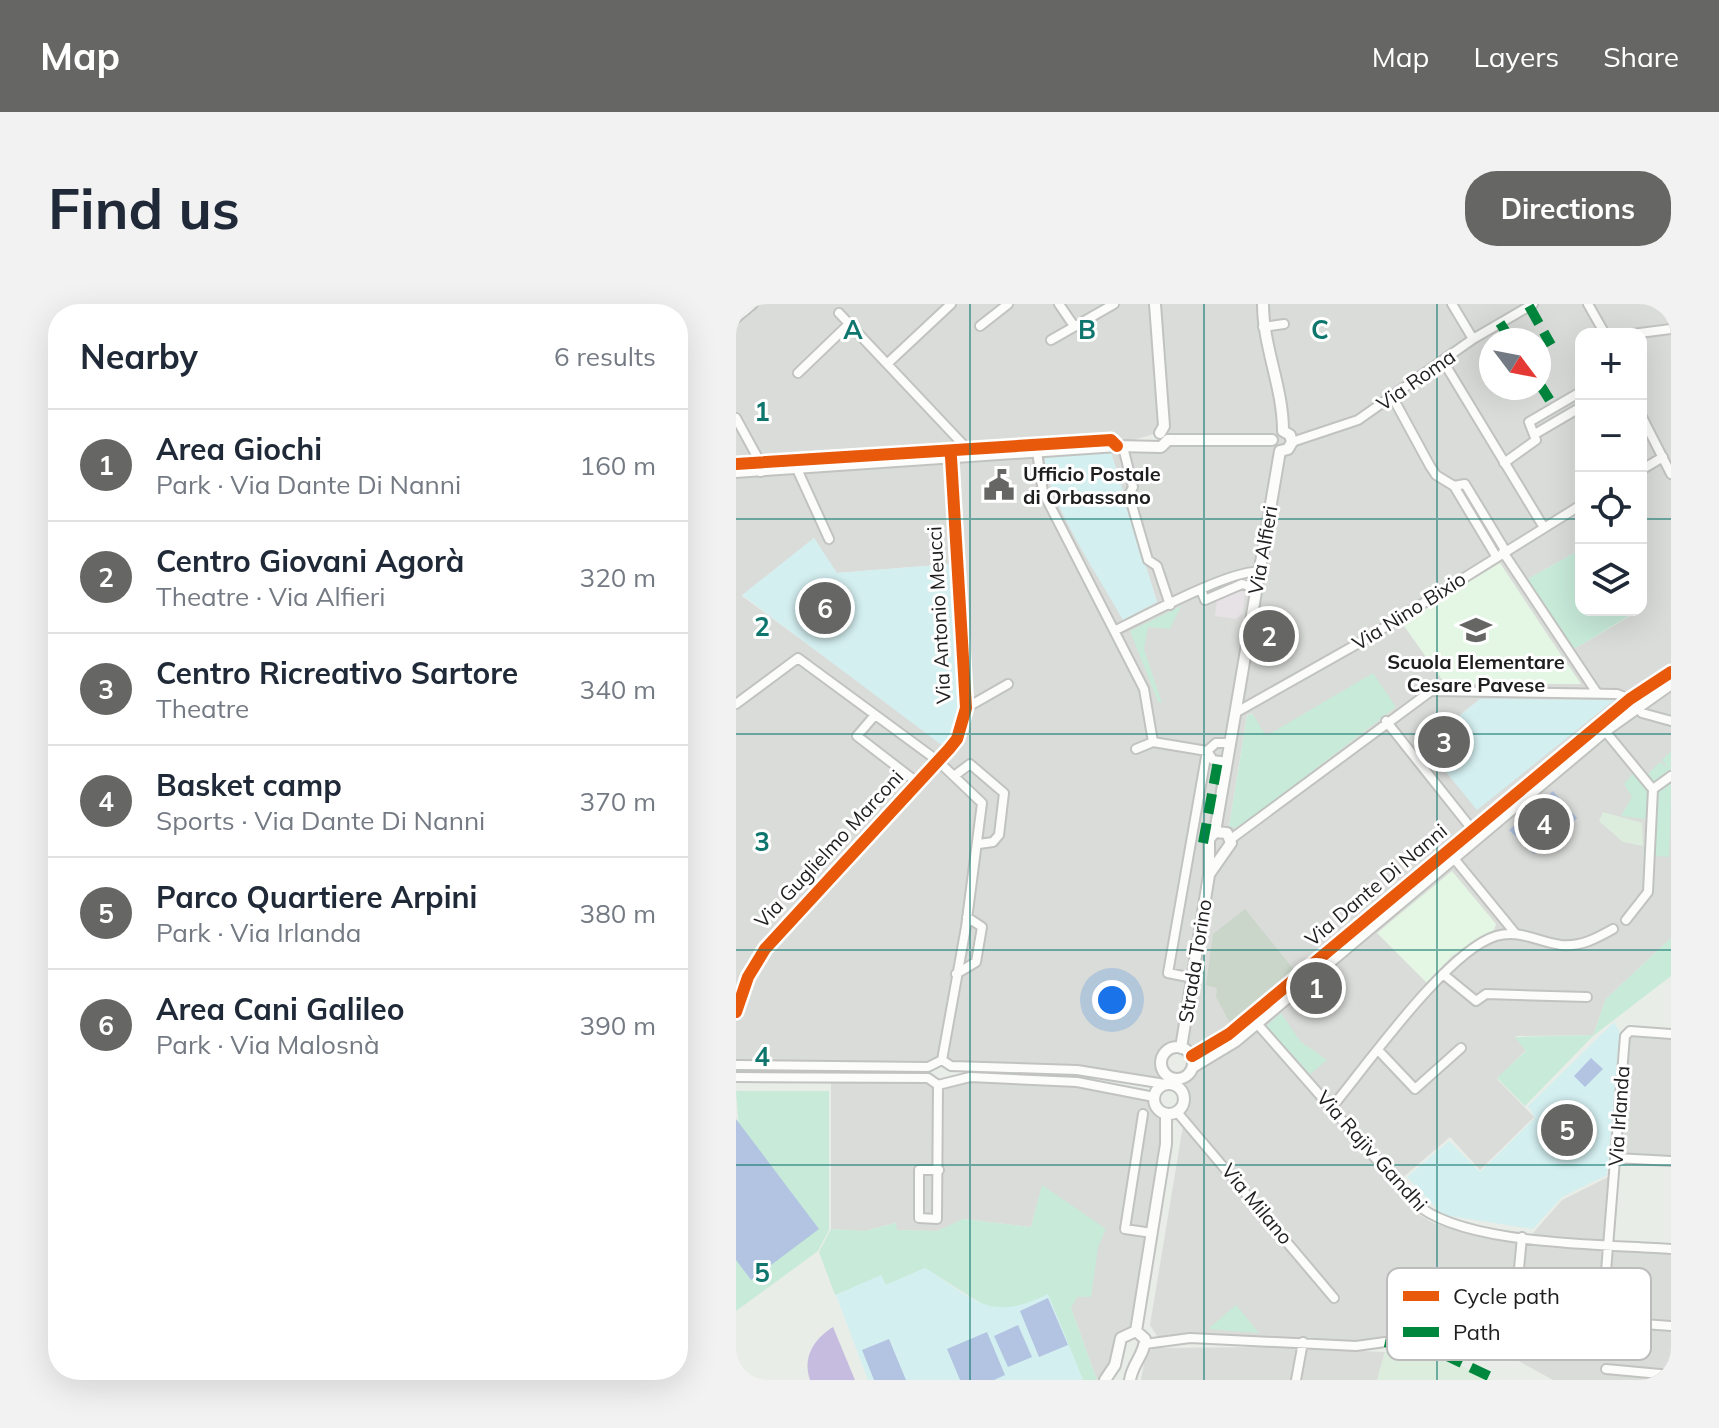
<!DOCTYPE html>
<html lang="en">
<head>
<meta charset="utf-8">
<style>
  body { margin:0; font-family:Mulish,sans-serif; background:#f2f2f3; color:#1f2937 }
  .controls { position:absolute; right:24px; top:24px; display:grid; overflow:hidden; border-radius:16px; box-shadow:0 8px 32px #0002 }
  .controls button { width:72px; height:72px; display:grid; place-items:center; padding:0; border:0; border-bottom:2px solid #e0e1e3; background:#fff; color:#1f2937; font:40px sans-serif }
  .compass { position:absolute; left:743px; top:24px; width:72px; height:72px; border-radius:50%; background:#fff; box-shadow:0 8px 32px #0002; rotate:122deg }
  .you { position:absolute; left:376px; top:696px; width:28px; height:28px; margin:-20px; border:6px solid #fff; border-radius:50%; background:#1a73e8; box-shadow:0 0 0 12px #1a73e833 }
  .badge { display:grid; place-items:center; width:52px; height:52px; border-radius:50%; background:#666765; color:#fff; font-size:26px; font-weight:700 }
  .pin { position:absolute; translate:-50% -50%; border:4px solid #fff; box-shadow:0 2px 8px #0006 }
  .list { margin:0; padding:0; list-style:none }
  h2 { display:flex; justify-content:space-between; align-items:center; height:104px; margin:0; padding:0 32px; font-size:34px }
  h2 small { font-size:26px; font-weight:400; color:#747a83 }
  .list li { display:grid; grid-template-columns:52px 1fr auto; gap:24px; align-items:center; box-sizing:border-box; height:112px; padding:0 32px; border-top:2px solid #e0e1e3 }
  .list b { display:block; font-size:30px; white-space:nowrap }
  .list p { margin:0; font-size:26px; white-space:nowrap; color:#747a83 }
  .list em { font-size:26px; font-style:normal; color:#747a83 }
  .icon { flex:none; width:44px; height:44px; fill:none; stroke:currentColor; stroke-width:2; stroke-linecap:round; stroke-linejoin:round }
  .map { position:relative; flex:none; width:935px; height:1076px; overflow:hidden; border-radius:32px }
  header { display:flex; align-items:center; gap:48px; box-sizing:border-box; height:112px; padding:0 40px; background:#666765; color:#fff }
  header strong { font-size:38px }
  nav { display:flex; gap:44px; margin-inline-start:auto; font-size:28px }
  .intro { display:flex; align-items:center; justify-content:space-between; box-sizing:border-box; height:192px; padding:0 48px }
  h1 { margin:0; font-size:56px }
  .button { padding:20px 36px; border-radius:32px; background:#666765; color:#fff; font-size:28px; font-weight:700 }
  main { display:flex; gap:48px; padding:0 48px }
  aside { flex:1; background:#fff; border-radius:32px; box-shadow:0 8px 32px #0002 }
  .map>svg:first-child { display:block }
</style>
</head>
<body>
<header>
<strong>Map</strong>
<nav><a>Map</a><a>Layers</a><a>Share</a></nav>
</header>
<div class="intro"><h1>Find us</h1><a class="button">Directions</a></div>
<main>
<aside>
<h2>Nearby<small>6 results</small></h2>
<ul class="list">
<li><span class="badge">1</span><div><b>Area Giochi</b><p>Park · Via Dante Di Nanni</p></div><em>160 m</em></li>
<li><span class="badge">2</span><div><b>Centro Giovani Agorà</b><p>Theatre · Via Alfieri</p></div><em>320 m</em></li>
<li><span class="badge">3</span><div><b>Centro Ricreativo Sartore</b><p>Theatre</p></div><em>340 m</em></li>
<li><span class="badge">4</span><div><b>Basket camp</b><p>Sports · Via Dante Di Nanni</p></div><em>370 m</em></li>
<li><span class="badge">5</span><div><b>Parco Quartiere Arpini</b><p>Park · Via Irlanda</p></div><em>380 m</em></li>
<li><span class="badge">6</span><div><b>Area Cani Galileo</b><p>Park · Via Malosnà</p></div><em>390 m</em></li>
</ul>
</aside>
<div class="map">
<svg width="935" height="1076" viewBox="0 0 935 1076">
  <rect width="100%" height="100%" fill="#e9ede7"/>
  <path fill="#dadcd9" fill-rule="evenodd" d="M0,0H935V367L493,730L454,748L441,743L432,746L425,757L428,779L341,766L231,763L210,757L192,762L0,760V169L310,152L419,141L432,133L421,129L381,141L0,167ZM845,30H905V306L838,345L792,275L845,245ZM755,36H803V84H755ZM374,148L421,298L387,315L321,195L309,164L310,153ZM78,234L100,269L214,260L224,395L220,420L208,441L6,292ZM744,395L812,396H876L688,440ZM660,403L502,524L493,522L511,411L516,409L529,433Z
    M935,384V634L870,695L857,731L779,732L790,746L761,775L798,813L744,866L714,833L657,882L684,911L697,919L763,936L790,937L826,896L874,872L893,729L935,733V853L884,851L878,944L935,949V1076H817L770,1050L772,1029L679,1042L648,1037L620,1041L424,1037L414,1021L451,797L450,775L871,429Z
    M95,775H192L197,780L214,776L341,778L417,793L420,804L429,810L402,1020L383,1029L369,1071L361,1076L335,1004L365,934L306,882L295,923L228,915L201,927L160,926L159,919L129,927L95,925Z
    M527,1043L649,1048L641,1076H405L410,1048L420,1044Z"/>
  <path fill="#e4f6e4" d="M764,259L813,333L845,380H709L666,319Z
    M716,567L760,620L758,626L716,652L691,679L641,629Z"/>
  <path fill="#cad6ca" d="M509,605L559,667L495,721L480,693L481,684L470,681L477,630Z"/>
  <path fill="#dceddd" d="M867,508L906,519L907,542L887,538L863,517Z
    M664,1044L709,1054L756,1076H641L649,1048Z"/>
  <path fill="#c7ead9" d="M845,245V306H903L838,345L792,275Z
    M445,302L434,325L412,323L408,345L426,399L422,398L394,327Z
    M637,369L660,403L502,524L493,523L511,412L516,409L530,432Z
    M935,447V497L931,496L935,498L933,553L907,551L911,511L909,515L885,512L896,493L888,480L898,468L909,473L924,458L933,465L926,456Z
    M935,634V672L857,732L789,802L761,774L790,747L779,733L857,731L870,695Z
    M545,709L564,737L591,756L574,770L530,722Z
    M0,787H93V926L82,947L0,1007V956L15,976Z
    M306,881L370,925L362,943L355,993H341L335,1004L361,1076H347L312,991L283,1005H254L189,964L150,981L145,972L99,991L83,948L95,925L129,927L160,919L161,926L201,927L227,915L295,923Z
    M500,1001L523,1029L472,1025Z"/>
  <path fill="#d4eff0" d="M375,148L421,298L387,316C366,278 308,192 309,153Z
    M78,234L101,269L214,260C217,311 239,400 207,442L6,291Z
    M744,395L878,396L741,506L688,441Z
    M878,718L884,728L871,871L826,893L797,925L707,911L671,873L713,837L744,868L799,814L792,802Z
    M189,964C240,996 252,1019 312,990L347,1076H132L100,991L145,971L150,981Z"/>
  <path fill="#b2c4e1" d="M817,487L841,514L821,535L798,550L773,526Z
    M855,754L867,765L849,783L838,772Z
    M0,815L83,925L15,976L0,956Z
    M312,994L332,1041L303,1053L284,1007Z
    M282,1021L296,1053L272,1063L258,1032Z
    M251,1028L269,1071L258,1076H224L211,1045Z
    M153,1035L170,1076H138L126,1046Z"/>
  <path fill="#e7e2e5" d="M503,286L509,288L507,309L500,315L479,312L481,295Z"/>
  <path fill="#c5bcdf" d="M97,1023L119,1076H74C66,1053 78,1035 97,1023Z"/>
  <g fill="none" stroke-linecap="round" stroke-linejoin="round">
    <defs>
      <path id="minor" d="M323,0L338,22
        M716,0L737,35
        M852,0L869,30
        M103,9L237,151
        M0,14L17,0
        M244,22L272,0
        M527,23L548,20
        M896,30L935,25
        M315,36L378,0
        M707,57L807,222
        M152,59L215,0
        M62,69L113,20
        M657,94L694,162L700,171L718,182L760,252
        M905,111L935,170
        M0,114L24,158L25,168
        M799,130L845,103
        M556,138L622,116L737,35L797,0
        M387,143L397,183L393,191L412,256L421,262L434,301
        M301,148L307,188L408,385L417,438
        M768,159L800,136L793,118L841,90L845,97
        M61,165L93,235
        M905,166L927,153
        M718,182L729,180L769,246
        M767,248L861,389
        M465,286L469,296L506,280L520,284
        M380,326C409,312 496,265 523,268
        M0,400L62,354L202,457L246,499L230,623L206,756
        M230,404L272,380
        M499,409L630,335L845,201
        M139,411L121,432L182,479
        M650,417L739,529
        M869,427L915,483
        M400,445L417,438L471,447L432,669L457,674
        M491,458L477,456L471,447L480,439H494
        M218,472L234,460L268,489L263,531L257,538L243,540
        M495,535L695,387L881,390L894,395L906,409L935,417
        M716,552L779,629
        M890,616L912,588L917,485L935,472
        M220,670L240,658L246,623L231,613
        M707,670L740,697L750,690L851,693
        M0,708L12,673L29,645L213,445L221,435L230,404L215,153
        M517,715L678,898C724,942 870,940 935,945
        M935,730L894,727L889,732L866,1017L935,1022
        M643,747L679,785L725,744
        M206,756L215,762L341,766L429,780
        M0,761L192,763L206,756
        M0,773L192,774L202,781
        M202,781L201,915L183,914V866H203
        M202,781L234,773L341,778L418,793
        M596,803C631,761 711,647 760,632C784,625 802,638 825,641C845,643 861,634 877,625
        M441,808L598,994
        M407,810L389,925L416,929
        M880,854L935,857
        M409,1040L454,1034L620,1042L649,1038
        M775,1049L786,933
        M870,1065L935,1071
        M560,1076L567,1038"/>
      <path id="tertiary" d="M419,0L428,122L424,129
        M527,0C527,43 547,83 547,127
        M544,147L552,145L556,138L554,131L547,127
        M0,168L381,142L425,143L432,136H536
        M474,569L495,539L491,529L479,528
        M425 759a16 16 0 1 1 32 0a16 16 0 1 1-32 0Z
        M445,744L473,571V535L479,528L544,147
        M456,752L493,730L894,395L935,368
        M457,763L500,737L869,427L935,380
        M418 795a15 15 0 1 1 30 0a15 15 0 1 1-30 0Z
        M400,1027L430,840V810
        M369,1076L379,1061L385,1034L400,1027
        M394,1076C396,1060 409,1050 409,1035L400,1027"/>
    </defs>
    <use href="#minor" stroke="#c1c3c0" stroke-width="12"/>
    <use href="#tertiary" stroke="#c1c3c0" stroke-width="14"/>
    <use href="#minor" stroke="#fcfcfb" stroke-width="8"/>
    <use href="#tertiary" stroke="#fcfcfb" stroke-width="10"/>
    <path stroke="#00873e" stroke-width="10" stroke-dasharray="20 10" stroke-linecap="butt" d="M793,2L815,41
      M764,19L775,36
      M803,79L818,103
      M467,539L482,457
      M649,1038L709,1051L761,1076"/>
    <defs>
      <path id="cycleway" d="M0,160L375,136L381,142
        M0,708L12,673L29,645L213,445L221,435L230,404L215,153
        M456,752L493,730L894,395L935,368"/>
    </defs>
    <use href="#cycleway" stroke="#fff" stroke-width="17"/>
    <use href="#cycleway" stroke="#e8590c" stroke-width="12"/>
  </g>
  <path fill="none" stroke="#0f766e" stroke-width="2" stroke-opacity="0.55" d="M234,0V1076M468,0V1076M701,0V1076M0,215H845M905,215H935M0,430H935M0,646H935M0,861H935"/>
  <defs>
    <symbol id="civic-bare" viewBox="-9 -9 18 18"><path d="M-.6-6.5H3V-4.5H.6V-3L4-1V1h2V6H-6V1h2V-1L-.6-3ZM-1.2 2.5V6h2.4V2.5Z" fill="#666765" stroke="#fff" stroke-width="2.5" paint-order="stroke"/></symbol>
    <symbol id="school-bare" viewBox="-9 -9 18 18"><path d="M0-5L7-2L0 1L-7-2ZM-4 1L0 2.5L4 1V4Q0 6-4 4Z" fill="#666765" stroke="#fff" stroke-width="2.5" paint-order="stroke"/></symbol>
  </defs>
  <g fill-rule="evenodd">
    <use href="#civic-bare" x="241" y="159" width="44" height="44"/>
    <use href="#school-bare" x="718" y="304" width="44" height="44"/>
  </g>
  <g text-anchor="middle" stroke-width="6" stroke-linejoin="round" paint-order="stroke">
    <g font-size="20" fill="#1f1f1f" stroke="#fff">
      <text transform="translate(680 76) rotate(-35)" y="7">Via Roma</text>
      <text transform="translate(527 246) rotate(-80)" y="7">Via Alfieri</text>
      <text transform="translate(673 307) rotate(-32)" y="7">Via Nino Bixio</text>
      <text transform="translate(203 311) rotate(-93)" y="7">Via Antonio Meucci</text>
      <text transform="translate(93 545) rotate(-47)" y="7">Via Guglielmo Marconi</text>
      <text transform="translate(640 581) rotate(-40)" y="7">Via Dante Di Nanni</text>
      <text transform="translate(459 657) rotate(-81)" y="7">Strada Torino</text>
      <text transform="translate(883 812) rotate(-86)" y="7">Via Irlanda</text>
      <text transform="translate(636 847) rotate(48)" y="7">Via Rajiv Gandhi</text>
      <text transform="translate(521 900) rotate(50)" y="7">Via Milano</text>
    </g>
    <g font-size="20" font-weight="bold" fill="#1f1f1f" stroke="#fff" text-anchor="start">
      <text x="287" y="177">Ufficio Postale<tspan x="287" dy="23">di Orbassano</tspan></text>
      <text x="740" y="365" text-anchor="middle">Scuola Elementare<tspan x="740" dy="23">Cesare Pavese</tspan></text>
    </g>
  </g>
  <rect x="651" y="964" width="264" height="92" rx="12" fill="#fff" stroke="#bcbcbc" stroke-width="2"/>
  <rect x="667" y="987" width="36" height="10" fill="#e8590c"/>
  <rect x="667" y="1023" width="36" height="10" fill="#00873e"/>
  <g font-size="22" fill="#1f1f1f">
    <text x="717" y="1000">Cycle path</text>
    <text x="717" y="1036">Path</text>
  </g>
  <g font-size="26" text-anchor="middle" font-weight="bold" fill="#0f766e" stroke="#fff" stroke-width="6" stroke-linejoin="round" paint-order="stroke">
    <text x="117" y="35">A</text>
    <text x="351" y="35">B</text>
    <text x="584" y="35">C</text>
    <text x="26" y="117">1</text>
    <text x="26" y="332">2</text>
    <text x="26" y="547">3</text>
    <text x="26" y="762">4</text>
    <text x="26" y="978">5</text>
  </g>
</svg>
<div class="controls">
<button>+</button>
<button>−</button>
<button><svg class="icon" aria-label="locate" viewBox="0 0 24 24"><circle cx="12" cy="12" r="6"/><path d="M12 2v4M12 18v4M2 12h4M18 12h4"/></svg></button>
<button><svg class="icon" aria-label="layers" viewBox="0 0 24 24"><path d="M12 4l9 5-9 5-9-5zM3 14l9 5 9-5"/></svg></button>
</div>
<svg class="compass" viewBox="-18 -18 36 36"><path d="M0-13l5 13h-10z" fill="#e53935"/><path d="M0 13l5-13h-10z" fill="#747a83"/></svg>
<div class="you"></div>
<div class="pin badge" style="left:580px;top:684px">1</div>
<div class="pin badge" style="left:533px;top:332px">2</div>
<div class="pin badge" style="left:708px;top:438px">3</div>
<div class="pin badge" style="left:808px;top:520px">4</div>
<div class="pin badge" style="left:831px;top:826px">5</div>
<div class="pin badge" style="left:89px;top:304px">6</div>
</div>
</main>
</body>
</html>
